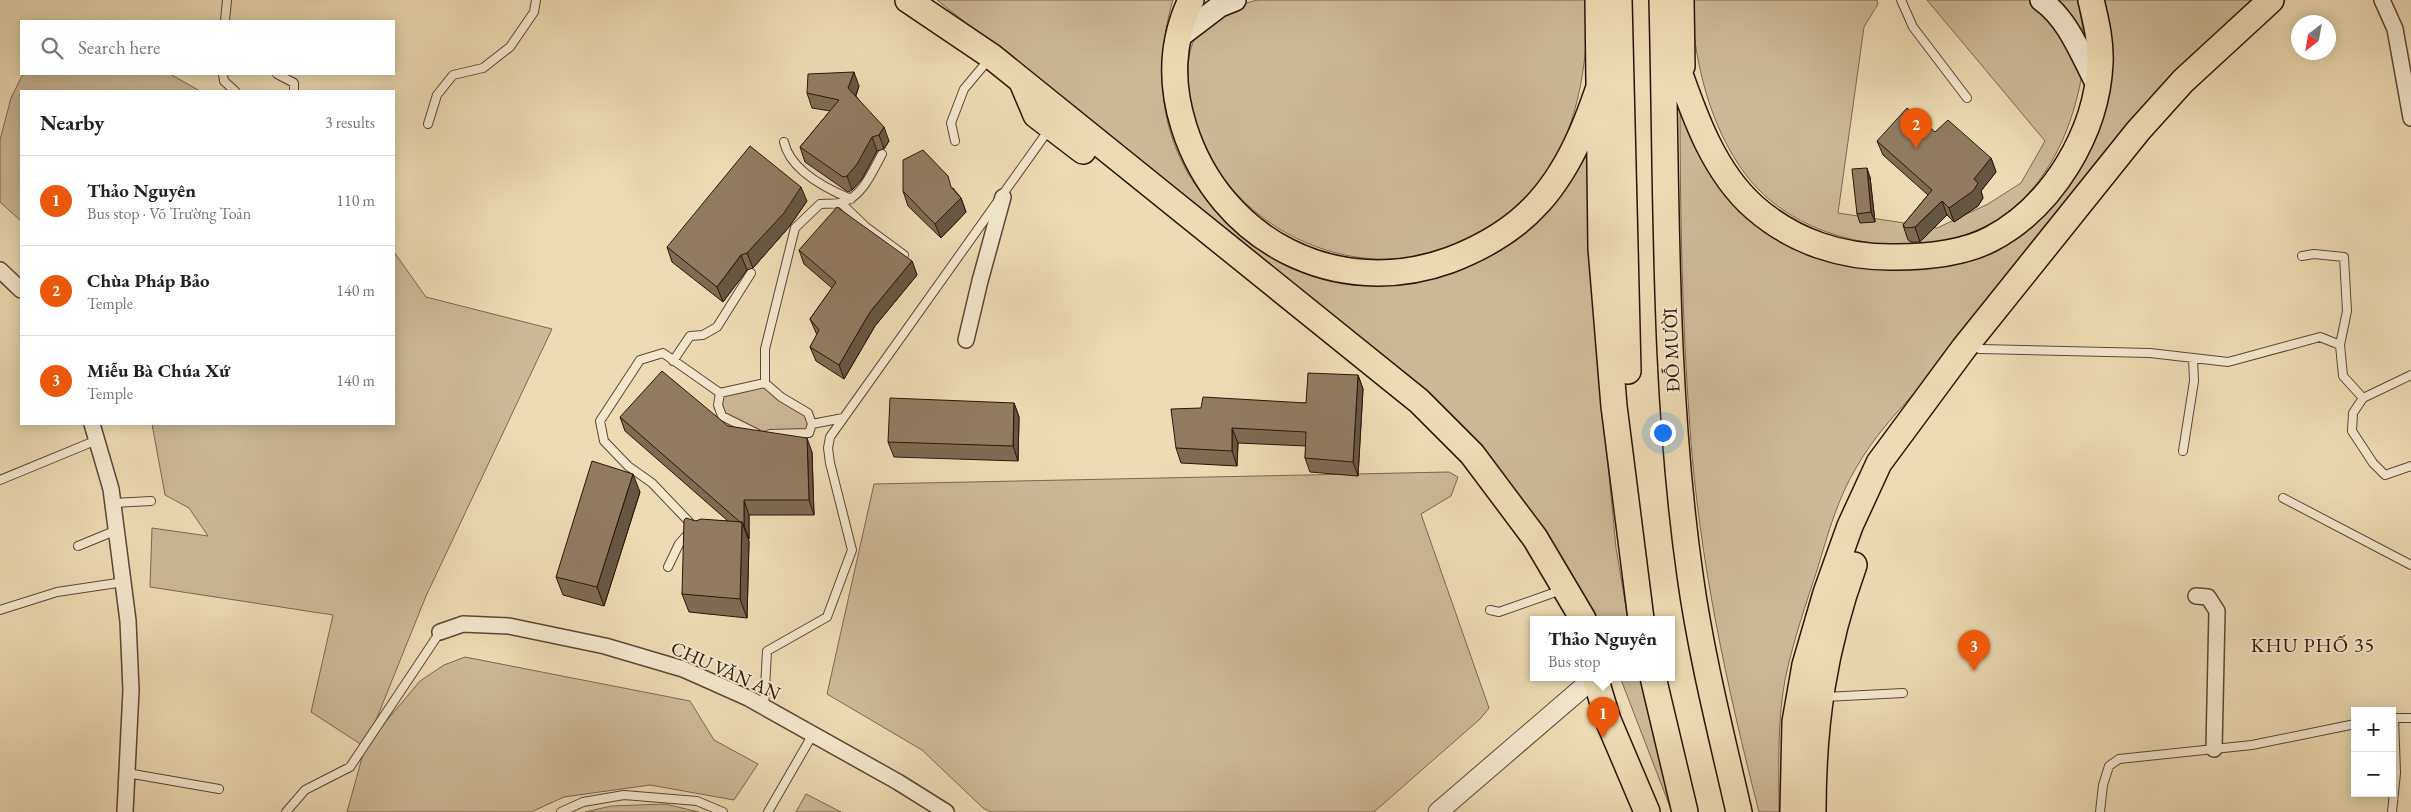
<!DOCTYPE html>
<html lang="en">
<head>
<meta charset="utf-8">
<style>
  body { margin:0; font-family:"EB Garamond",serif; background:#f6f6f6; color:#222 }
  .controls { position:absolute; right:15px; bottom:15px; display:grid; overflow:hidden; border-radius:0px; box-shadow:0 2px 12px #0003 }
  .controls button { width:45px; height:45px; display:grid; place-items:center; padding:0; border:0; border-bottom:1px solid #e0e0e0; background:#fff; color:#222; font:25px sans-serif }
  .compass { position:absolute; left:2291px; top:15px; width:45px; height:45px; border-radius:50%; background:#fff; box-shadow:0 2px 12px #0003; rotate:211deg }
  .you { position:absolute; left:1662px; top:432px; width:18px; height:18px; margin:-12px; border:4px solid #fff; border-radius:50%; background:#1a73e8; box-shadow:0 0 0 8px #1a73e833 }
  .badge { display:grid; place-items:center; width:32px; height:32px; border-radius:50%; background:#ea580c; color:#fff; font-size:16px; font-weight:700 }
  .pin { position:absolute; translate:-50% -41px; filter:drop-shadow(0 1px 2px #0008) }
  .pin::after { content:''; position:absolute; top:26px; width:18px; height:15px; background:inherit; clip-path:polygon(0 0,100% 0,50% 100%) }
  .popup { position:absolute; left:1530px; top:616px; width:145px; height:65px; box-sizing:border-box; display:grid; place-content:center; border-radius:0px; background:#fff; filter:drop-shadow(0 1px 4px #0005); font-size:16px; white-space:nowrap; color:#767676 }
  .popup b { font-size:19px; color:#222 }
  .popup::after { content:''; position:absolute; left:50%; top:100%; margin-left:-10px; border:10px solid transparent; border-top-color:#fff }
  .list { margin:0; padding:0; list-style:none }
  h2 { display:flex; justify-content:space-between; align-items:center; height:65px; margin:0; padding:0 20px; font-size:21px }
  h2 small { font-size:16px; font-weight:400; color:#767676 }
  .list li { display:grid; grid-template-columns:32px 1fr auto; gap:15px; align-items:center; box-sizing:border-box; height:90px; padding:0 20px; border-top:1px solid #e0e0e0 }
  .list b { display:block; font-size:19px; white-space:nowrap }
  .list p { margin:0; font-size:16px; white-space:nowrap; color:#767676 }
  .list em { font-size:16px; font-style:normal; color:#767676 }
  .icon { flex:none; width:28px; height:28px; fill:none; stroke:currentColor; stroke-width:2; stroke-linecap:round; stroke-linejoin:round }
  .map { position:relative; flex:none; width:2411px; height:812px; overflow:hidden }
  .search { position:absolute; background:#fff; box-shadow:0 2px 12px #0003; left:20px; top:20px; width:375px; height:55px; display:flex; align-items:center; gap:12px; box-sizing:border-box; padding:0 18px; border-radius:0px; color:#767676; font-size:19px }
  .panel { position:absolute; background:#fff; box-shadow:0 2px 12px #0003; left:20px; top:90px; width:375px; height:335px; border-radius:0px }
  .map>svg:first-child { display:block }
</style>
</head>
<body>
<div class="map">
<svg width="2411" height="812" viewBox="0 0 2411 812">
  <rect width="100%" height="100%" fill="#eddcb3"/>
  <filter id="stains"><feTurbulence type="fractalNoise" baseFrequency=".004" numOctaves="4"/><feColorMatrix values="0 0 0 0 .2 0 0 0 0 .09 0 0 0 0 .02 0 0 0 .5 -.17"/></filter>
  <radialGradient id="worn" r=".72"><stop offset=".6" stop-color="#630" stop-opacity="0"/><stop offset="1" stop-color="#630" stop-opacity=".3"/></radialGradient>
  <path fill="#ccba96" stroke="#7c6750" d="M937,0H1173C1154,64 1158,136 1200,191C1214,208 1232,219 1249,232C1265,244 1280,259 1298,268C1371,308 1482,276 1539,221C1560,200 1576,172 1592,147L1597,349L1616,548L1628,619H1593L1443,409L1365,341L1232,233Z
    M1258,0H1589C1585,95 1572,173 1487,229C1375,304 1212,232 1190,100C1188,83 1186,62 1192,45C1194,37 1206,29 1213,23C1225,12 1241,3 1258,0Z
    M1691,0H1877L1878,4L1864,27L1838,213L1937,228L1988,204L2021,183L2045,141L1927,0H2077C2088,42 2085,74 2072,115C2061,150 2041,185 2012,209C1938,270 1802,250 1746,175C1709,126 1694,60 1691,0Z
    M2105,0H2252L2178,71L1919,388C1896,413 1873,438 1856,468C1838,498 1828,533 1818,567C1806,604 1793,641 1785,680C1777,723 1779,768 1779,812H1759C1727,687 1699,559 1690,429C1682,320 1680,210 1680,101L1700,149L1826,258L2005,243L2106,102L2112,71V40Z
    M23,74H170L200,91H21V221L0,202V140L11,98Z
    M394,252L426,297L552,329L426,596L366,745L420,681L444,665L465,657L690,701L714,740L758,764L734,800L650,785L564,797L531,812H347L365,747L311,712L333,615L150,587L152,528L208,536L189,508L165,495L152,424H394Z
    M763,386L806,415L809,433L762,431L726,415L721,406L722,396Z
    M1449,472L1458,477L1451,496L1421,514L1489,708L1480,719L1374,812H991L983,808L922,750L827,694L874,484Z
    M1620,677H1641L1678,812H1672Z
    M806,794L841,812H796Z
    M665,804L699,812H585L611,806Z"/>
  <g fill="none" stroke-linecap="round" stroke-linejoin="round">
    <defs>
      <path id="service" d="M1901,0L1913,27L1967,98
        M225,21L227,0
        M223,74L224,81L235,91
        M277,74L294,83V91
        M428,124L437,95L453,75L483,68L510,47L534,12L536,0
        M955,141L951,123L964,89L990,58
        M784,142C790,170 827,189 851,199
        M841,203L866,227L904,255
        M2302,256L2314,254L2344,257L2347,311L2340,345L2343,376L2363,398
        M1980,349L2150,353L2228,362L2320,337L2340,345
        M673,361L690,336L703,335L717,327L751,273
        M2411,375L2363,398L2353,413L2352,431L2373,463L2385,475L2411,466
        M765,383L781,397L808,413L812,424L809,433L770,434
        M812,424L843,418
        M756,433L722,416L718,405L720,393L765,383V349L795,228L820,204C827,203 836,205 843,202C863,196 873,170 882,154
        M2183,451L2194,381L2193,358
        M0,480L97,440
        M2283,498L2411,565
        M113,503L151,501
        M78,546L117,530
        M668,567L679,544L694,527L652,483L628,466L604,441L600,421L640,360L663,353L720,393
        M0,610L57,592L124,582
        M1490,610L1499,612L1553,593
        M1825,697L1903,693
        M764,707L767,651L827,617L852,550L830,463L828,448L830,437L1050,128
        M2392,718H2411
        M127,773L219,789
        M286,812L305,790L350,767L440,632
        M561,812L583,802L624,795L697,801L723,812
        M768,812L813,734
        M2100,812L2103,785L2109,766L2119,759L2252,745L2355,724
        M2392,812L2396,773L2394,718"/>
      <path id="minor" d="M2382,0L2395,29L2411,118
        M0,270L21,290
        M966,340L980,281L1003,197
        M92,424L111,489L128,621L131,690L125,812
        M2196,596L2208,597L2217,611L2214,749
        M440,632L463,624L509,626L605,646L683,669L748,698L898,782L946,812"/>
      <path id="tertiary" d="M1438,812L1595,677"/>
      <path id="secondary" d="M2041,0C2069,20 2081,55 2097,85
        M1178,38L1220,6L1235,0"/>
      <path id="trunk" d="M908,0L991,56L1419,401L1472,454L1535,538L1583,619
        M1191,0C1171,42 1170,83 1184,127C1220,241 1337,301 1450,260C1484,247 1515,229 1539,202C1582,154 1598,88 1619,28
        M1598,0L1601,248L1614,406L1641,619
        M1619,0L1628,371
        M1662,0C1667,191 1663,385 1690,575C1701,655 1721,733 1739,812
        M1681,0L1682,66
        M1670,46C1690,102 1709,168 1755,208C1794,242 1843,258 1895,257C1926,257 1962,254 1991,239C2052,207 2097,133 2100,63C2101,41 2096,21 2091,0
        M1022,82L1036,115L1083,151
        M1595,677L1608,720L1647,812
        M1653,677L1685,812
        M1793,812L1795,722L1805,665L1826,593L1850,526L1879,463L1964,348L2138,131L2183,81L2271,0
        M1813,812C1813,723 1824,648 1854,565"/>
    </defs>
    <use href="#service" stroke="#5d4634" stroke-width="10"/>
    <use href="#minor" stroke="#5d4634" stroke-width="18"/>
    <use href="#tertiary" stroke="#5d4634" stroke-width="21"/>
    <use href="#secondary" stroke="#2d1409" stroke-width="24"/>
    <use href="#trunk" stroke="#2d1409" stroke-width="28"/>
    <use href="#service" stroke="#f3e8ce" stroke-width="8"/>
    <use href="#minor" stroke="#f3e8ce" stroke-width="15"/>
    <use href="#tertiary" stroke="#f3e8ce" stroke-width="19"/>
    <use href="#secondary" stroke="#f3e8ce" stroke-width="21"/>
    <use href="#trunk" stroke="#eddcb3" stroke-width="25"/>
  </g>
  <path fill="#7d6b53" stroke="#2d1409" d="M859,86L856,96L889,141L884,149L877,151L862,179L852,190L848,192L805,162L800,147L830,111L812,108L807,93Z
    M1935,132L1991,158L1996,172L1981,191L1983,198L1978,206L1954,222L1947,215L1920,242H1911L1908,240L1903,225L1928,195L1883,155L1877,141Z
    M1870,177L1875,222L1860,223L1857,214Z
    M953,188L961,198L966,212L941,238L908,206L903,191Z
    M807,201L789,227L753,268L747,270L723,302L672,262L667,247Z
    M799,250L912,261L917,275L875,326L844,379L816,361L810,347L817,335L810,319L832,288L804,264Z
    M1358,375L1363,389L1358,476L1310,472L1305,458L1306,446L1238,443L1237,466L1181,463L1176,448L1201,408L1306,403Z
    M1014,403L1019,417L1018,461L894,457L888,442Z
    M620,417L728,426L812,452L814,515H749V539L748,538L749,541L747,618L689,612L682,594L696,521H728L625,431Z
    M640,492L604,606L563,595L556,577Z"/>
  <path fill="#665744" stroke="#2d1409" d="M854,72L859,86L853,102L848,88Z
    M884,127L889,141L884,149L879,135Z
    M872,137L877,151L862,179L852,190L847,176Z
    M1991,158L1996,172L1981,191L1983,198L1978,206L1954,222L1949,208Z
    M1867,168L1870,177L1875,222L1871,212Z
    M801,187L807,201L789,227L753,268L747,253Z
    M961,198L966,212L941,238L935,224Z
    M1942,201L1947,215L1920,242L1915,227Z
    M741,255L747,270L723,302L717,287Z
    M912,261L917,275L875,326L844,379L839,365L870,312Z
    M1358,375L1363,389L1358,476L1353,462Z
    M1014,403L1019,417L1018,461L1013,446Z
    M1232,428L1238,443L1237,466L1232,451Z
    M807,438L812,452L814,515L809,500Z
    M633,474L640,492L604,606L597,587Z
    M744,500L749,515V539L744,525Z
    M742,522L749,541L747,618L740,599Z"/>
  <path fill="#917c61" stroke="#2d1409" d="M854,72L848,88L884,127L879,135L872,137L857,164L847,176L843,177L800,147L839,100L807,93L808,74Z
    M1907,108L1935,132L1948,120L1991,158L1974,179L1978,183L1973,191L1949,208L1942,201L1915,227L1906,228L1903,225L1932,190L1877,141Z
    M750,146L801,187L784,213L747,253L741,255L717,287L667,247Z
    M923,150L948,176L951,187L961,198L935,224L903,191V160Z
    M1867,168L1871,212L1857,214L1852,169Z
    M837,207L912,261L870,312L839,365L810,347L819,330L810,319L836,282L799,250Z
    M662,371L728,426L807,438L809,500H744V525L742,522H740L620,417Z
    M1308,373L1358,375L1353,462L1305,458L1306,432L1232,428V451L1176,448L1171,409L1201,408L1203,397L1306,403Z
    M890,398L1014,403L1013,446L888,442Z
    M592,461L633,474L597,587L556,577Z
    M686,518L696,521L701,519L742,522L740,599L682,594L684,520Z"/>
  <g text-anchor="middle" stroke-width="4" stroke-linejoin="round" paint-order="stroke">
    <g font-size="19" fill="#2d1409" stroke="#f3e8ce">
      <text transform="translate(1671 350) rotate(-92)" y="7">ĐỖ MƯỜI</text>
      <text transform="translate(726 670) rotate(24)" y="7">CHU VĂN AN</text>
    </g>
    <g font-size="20" letter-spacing="1" fill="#2d1409" stroke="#f3e8ce">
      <text x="2313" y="652">KHU PHỐ 35</text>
    </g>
  </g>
  <rect width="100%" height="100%" filter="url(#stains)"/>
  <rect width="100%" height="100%" fill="url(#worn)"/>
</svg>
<div class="controls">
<button>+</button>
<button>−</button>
</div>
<svg class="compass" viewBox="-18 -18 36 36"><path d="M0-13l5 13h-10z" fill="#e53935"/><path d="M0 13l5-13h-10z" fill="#767676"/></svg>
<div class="you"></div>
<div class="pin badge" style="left:1603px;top:738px">1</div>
<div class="popup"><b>Thảo Nguyên</b>Bus stop</div>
<div class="pin badge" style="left:1916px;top:149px">2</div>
<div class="pin badge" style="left:1974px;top:671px">3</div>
<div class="search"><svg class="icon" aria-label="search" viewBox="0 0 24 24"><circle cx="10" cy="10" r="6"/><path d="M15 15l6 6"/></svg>Search here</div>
<section class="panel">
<h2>Nearby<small>3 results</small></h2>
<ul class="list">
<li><span class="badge">1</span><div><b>Thảo Nguyên</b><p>Bus stop · Võ Trường Toản</p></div><em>110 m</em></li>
<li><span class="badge">2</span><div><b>Chùa Pháp Bảo</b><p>Temple</p></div><em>140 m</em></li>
<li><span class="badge">3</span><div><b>Miễu Bà Chúa Xứ</b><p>Temple</p></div><em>140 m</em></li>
</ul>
</section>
</div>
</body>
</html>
